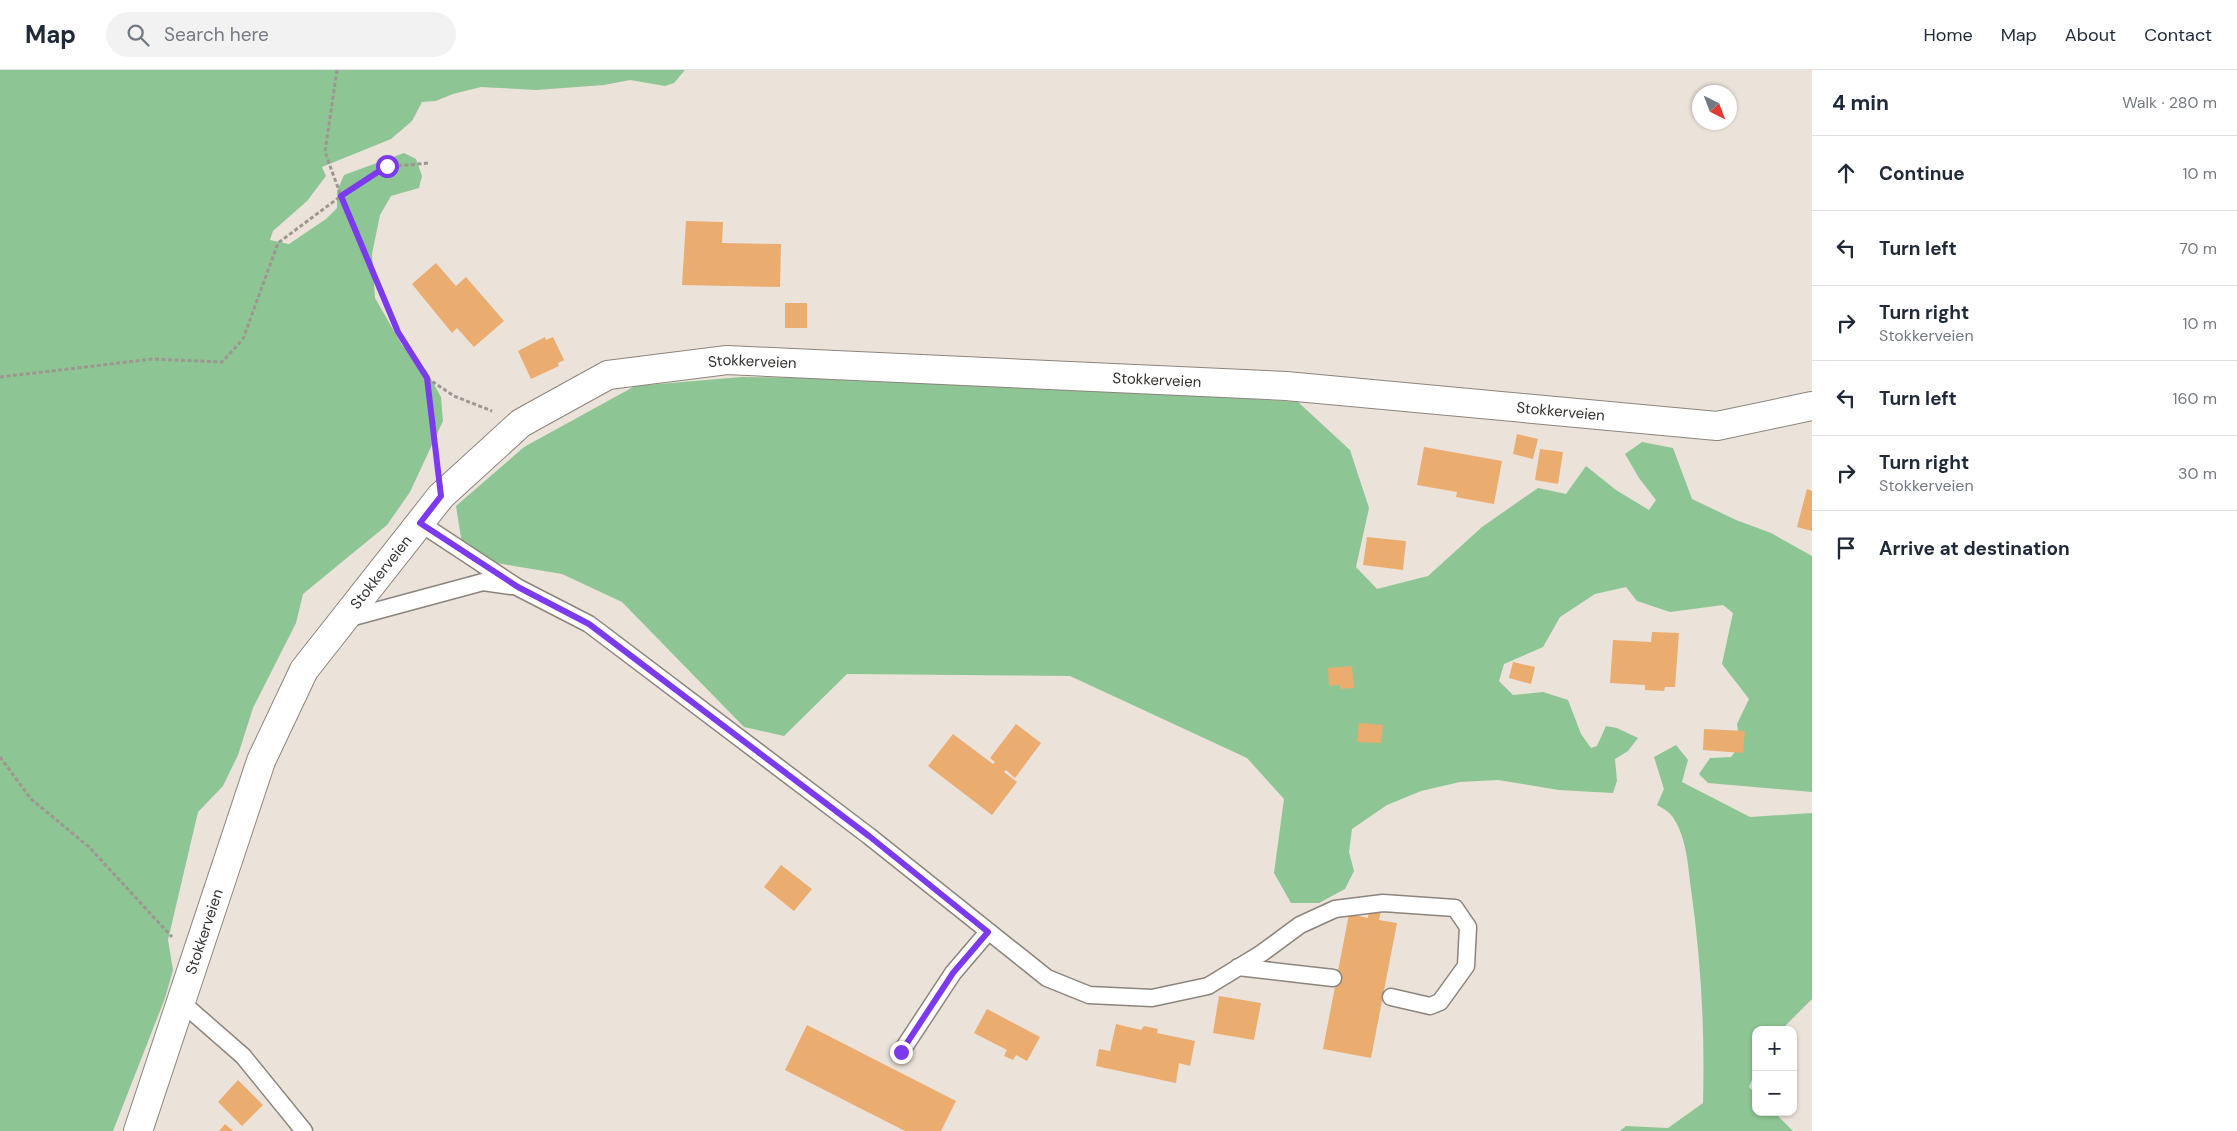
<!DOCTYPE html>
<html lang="en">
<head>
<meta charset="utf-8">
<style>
  body { margin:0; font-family:"DM Sans",sans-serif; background:#f2f2f3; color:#1f2937 }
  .controls { position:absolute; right:15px; bottom:15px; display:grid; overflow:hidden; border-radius:10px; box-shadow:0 1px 4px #0004 }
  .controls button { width:45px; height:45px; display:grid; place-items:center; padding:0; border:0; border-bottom:1px solid #e0e1e3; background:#fff; color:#1f2937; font:25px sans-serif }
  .compass { position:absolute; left:1692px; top:15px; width:45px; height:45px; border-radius:50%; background:#fff; box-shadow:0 1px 4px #0004; rotate:138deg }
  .stop { position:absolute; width:15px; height:15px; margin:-11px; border:4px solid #7c3aed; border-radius:50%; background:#fff }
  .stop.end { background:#7c3aed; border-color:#fff; box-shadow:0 1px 5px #0008 }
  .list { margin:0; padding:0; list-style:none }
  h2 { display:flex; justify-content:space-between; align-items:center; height:65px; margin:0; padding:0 20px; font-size:21px }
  h2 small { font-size:16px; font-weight:400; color:#747a83 }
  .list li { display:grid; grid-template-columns:32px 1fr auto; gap:15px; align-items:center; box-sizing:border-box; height:75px; padding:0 20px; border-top:1px solid #e0e1e3 }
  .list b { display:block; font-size:19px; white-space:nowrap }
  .list p { margin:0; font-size:16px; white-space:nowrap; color:#747a83 }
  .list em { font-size:16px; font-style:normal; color:#747a83 }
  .icon { flex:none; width:28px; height:28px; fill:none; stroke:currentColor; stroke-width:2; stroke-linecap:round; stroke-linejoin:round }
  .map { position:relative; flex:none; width:1812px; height:1061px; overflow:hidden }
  header { display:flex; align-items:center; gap:30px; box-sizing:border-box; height:70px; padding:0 25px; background:#fff; border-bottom:1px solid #e0e1e3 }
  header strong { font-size:24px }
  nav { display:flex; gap:28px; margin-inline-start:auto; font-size:18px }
  .search { width:350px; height:45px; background:#f2f2f3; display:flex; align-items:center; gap:12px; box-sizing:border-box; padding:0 18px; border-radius:28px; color:#747a83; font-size:19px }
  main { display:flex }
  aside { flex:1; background:#fff }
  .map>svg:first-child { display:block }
</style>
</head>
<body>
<header>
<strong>Map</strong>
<div class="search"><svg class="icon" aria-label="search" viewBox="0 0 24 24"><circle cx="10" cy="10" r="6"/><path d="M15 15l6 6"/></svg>Search here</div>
<nav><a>Home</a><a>Map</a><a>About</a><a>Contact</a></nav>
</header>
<main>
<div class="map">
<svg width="1812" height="1061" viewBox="0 0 1812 1061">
  <rect width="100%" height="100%" fill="#ebe2da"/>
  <path fill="#8ec594" d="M0,0H685L674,13L665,16L630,10L604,15L536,20L481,17L453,24L436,31L422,32L412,51L391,69L322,97L326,106L307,131L273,161L270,170L289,174L326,149L337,138V121L344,105L404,83L416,89L422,106L419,118L391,126L380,145L372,184L375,228L402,275L426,300L441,327L443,351L410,422L387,455L303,524L296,553L253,638L238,685L223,716L198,742L168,870L173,900L165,928L113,1061H0Z
    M742,307L972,310L1298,332L1350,380L1369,438L1356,497L1377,519L1428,506L1482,457L1538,418L1566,424L1586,396L1616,420L1649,440L1656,430L1639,408L1625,384L1642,372L1673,378L1692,429L1736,450L1771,463L1812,486V722L1708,713L1699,704L1710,688L1731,687L1740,675L1737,654L1749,629L1722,594L1733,543L1723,535L1670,542L1637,531L1626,517L1595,524L1560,547L1543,577L1504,594L1499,611L1513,625L1543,622L1568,630L1581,664L1591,678L1597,676L1606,656L1617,658L1638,668L1628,681L1615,689L1617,711L1613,723L1559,720L1498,710L1460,712L1421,721L1387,735L1352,759L1349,782L1354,801L1345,819L1319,833H1291L1274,803L1284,729L1247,688L1070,606L847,604L784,666L744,657L622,532L562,504L485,491L463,480L456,436L524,377L635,316Z
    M1676,675L1688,690L1682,712L1750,747L1812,743V929L1781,960H1756V1000L1749,1017L1756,1024V1042H1774L1793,1061H1620L1626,1056L1668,1058L1703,1033C1705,962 1701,890 1691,819C1688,796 1687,770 1674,749C1670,742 1664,739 1657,735L1664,719L1654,687Z"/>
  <path fill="#ebac70" d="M686,151L723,152L722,173L781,174L780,217L682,215Z
    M436,193L456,216L466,207L504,251L474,277L457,258L452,263L412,214Z
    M785,233H807V258H785Z
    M545,267L546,270L553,267L564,290L558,293L559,296L531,309L518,281Z
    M1517,364L1538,369L1533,389L1513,384Z
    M1424,377L1502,391L1494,434L1456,427L1457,422L1417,415Z
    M1540,379L1563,382L1558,414L1535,410Z
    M1807,419L1812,421V461L1797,457Z
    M1367,467L1406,471L1403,500L1363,495Z
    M1652,562L1679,563L1675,617H1665L1664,621L1645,620V615L1610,613L1613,570L1651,572Z
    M1513,592L1535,597L1531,614L1509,608Z
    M1352,596L1354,618L1340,619V615L1329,616L1328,598Z
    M1359,653L1383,655L1381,673L1357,672Z
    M1016,654L1041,673L1015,708L1006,700L1004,702L1017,712L992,745L928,696L953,664L993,694L995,692L990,688Z
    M1704,659L1745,661L1743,683L1703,680Z
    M781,795L812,819L794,841L764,817Z
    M1369,839L1381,841L1379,850L1397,853L1371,988L1323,979L1349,844L1368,848Z
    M1219,926L1261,933L1254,970L1213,963Z
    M987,939L1040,967L1027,991L1016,985L1013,990L1004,986L1007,980L974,963Z
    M1116,954L1141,960L1144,956L1158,959L1157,963L1195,971L1190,996L1179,993L1176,1013L1096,996L1099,979L1110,981Z
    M807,955L956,1031L941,1061H905L785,1000Z
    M238,1010L263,1035L242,1056L218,1032Z
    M225,1054L233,1061H219Z"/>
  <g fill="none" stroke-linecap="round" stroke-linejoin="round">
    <defs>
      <path id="service" d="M420,453L517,517L589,554L869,766L1047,908L1089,925L1152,928L1208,916L1262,883L1300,855L1335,839L1383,833L1455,838L1468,857L1466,896L1440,932L1430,936L1391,927
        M346,549L483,512L511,516
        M1238,897L1333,908
        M180,931L243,986L304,1061
        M901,982L953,903L988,862"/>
      <g id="minor">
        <path id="s1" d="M138,1061L261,691L304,600L441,426L521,353L608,305L727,290L1286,316L1717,356L1812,336"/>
      </g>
    </defs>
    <use href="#service" stroke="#8c847d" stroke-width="19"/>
    <use href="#minor" stroke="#8c847d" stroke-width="30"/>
    <path stroke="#9d9691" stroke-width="3" stroke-dasharray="4 2.5" stroke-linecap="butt" d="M337,0L325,82L341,126L398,261L427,308L454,326L492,341
      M0,307L153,289L222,292L243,269L278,173L341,126L387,97L429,93
      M427,308L437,391
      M0,687L31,729L89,777L172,867"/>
    <use href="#service" stroke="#fff" stroke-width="16"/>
    <use href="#minor" stroke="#fff" stroke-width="28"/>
  </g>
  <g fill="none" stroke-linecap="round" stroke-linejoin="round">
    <path stroke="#7c3aed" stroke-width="6" d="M387,96L341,126L398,262L427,308L441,426L420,453L518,517L589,554L869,766L988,862L953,903L901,982"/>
  </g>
  <g text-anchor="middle" stroke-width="4" stroke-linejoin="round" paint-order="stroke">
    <g font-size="15" fill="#33302d" stroke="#ebe2da">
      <text dy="5" stroke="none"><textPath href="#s1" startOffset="1065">Stokkerveien</textPath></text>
      <text dy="5" stroke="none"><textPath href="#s1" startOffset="1470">Stokkerveien</textPath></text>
      <text dy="5" stroke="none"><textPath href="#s1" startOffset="1875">Stokkerveien</textPath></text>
      <text dy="5" stroke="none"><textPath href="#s1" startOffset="615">Stokkerveien</textPath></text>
      <text dy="5" stroke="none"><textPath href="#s1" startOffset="210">Stokkerveien</textPath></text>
    </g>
  </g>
</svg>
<div class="controls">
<button>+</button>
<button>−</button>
</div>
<svg class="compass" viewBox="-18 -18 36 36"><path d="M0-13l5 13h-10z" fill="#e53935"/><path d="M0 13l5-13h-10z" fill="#747a83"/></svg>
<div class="stop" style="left:387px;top:96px"></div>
<div class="stop end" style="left:901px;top:982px"></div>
</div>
<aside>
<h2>4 min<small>Walk · 280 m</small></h2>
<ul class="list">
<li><svg class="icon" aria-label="ahead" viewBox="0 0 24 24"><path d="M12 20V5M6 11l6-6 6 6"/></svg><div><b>Continue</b></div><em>10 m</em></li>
<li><svg class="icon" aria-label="left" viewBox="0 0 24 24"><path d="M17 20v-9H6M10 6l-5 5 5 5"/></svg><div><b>Turn left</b></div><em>70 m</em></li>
<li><svg class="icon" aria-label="right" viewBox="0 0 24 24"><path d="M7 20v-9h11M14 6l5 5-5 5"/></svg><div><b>Turn right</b><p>Stokkerveien</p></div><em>10 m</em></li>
<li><svg class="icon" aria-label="left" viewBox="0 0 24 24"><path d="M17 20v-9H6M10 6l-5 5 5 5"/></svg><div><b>Turn left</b></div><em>160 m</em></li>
<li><svg class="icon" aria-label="right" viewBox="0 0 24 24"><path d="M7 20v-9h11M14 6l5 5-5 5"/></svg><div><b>Turn right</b><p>Stokkerveien</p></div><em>30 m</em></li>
<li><svg class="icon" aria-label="arrive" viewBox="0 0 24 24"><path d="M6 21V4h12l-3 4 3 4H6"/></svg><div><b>Arrive at destination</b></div></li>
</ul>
</aside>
</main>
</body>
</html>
